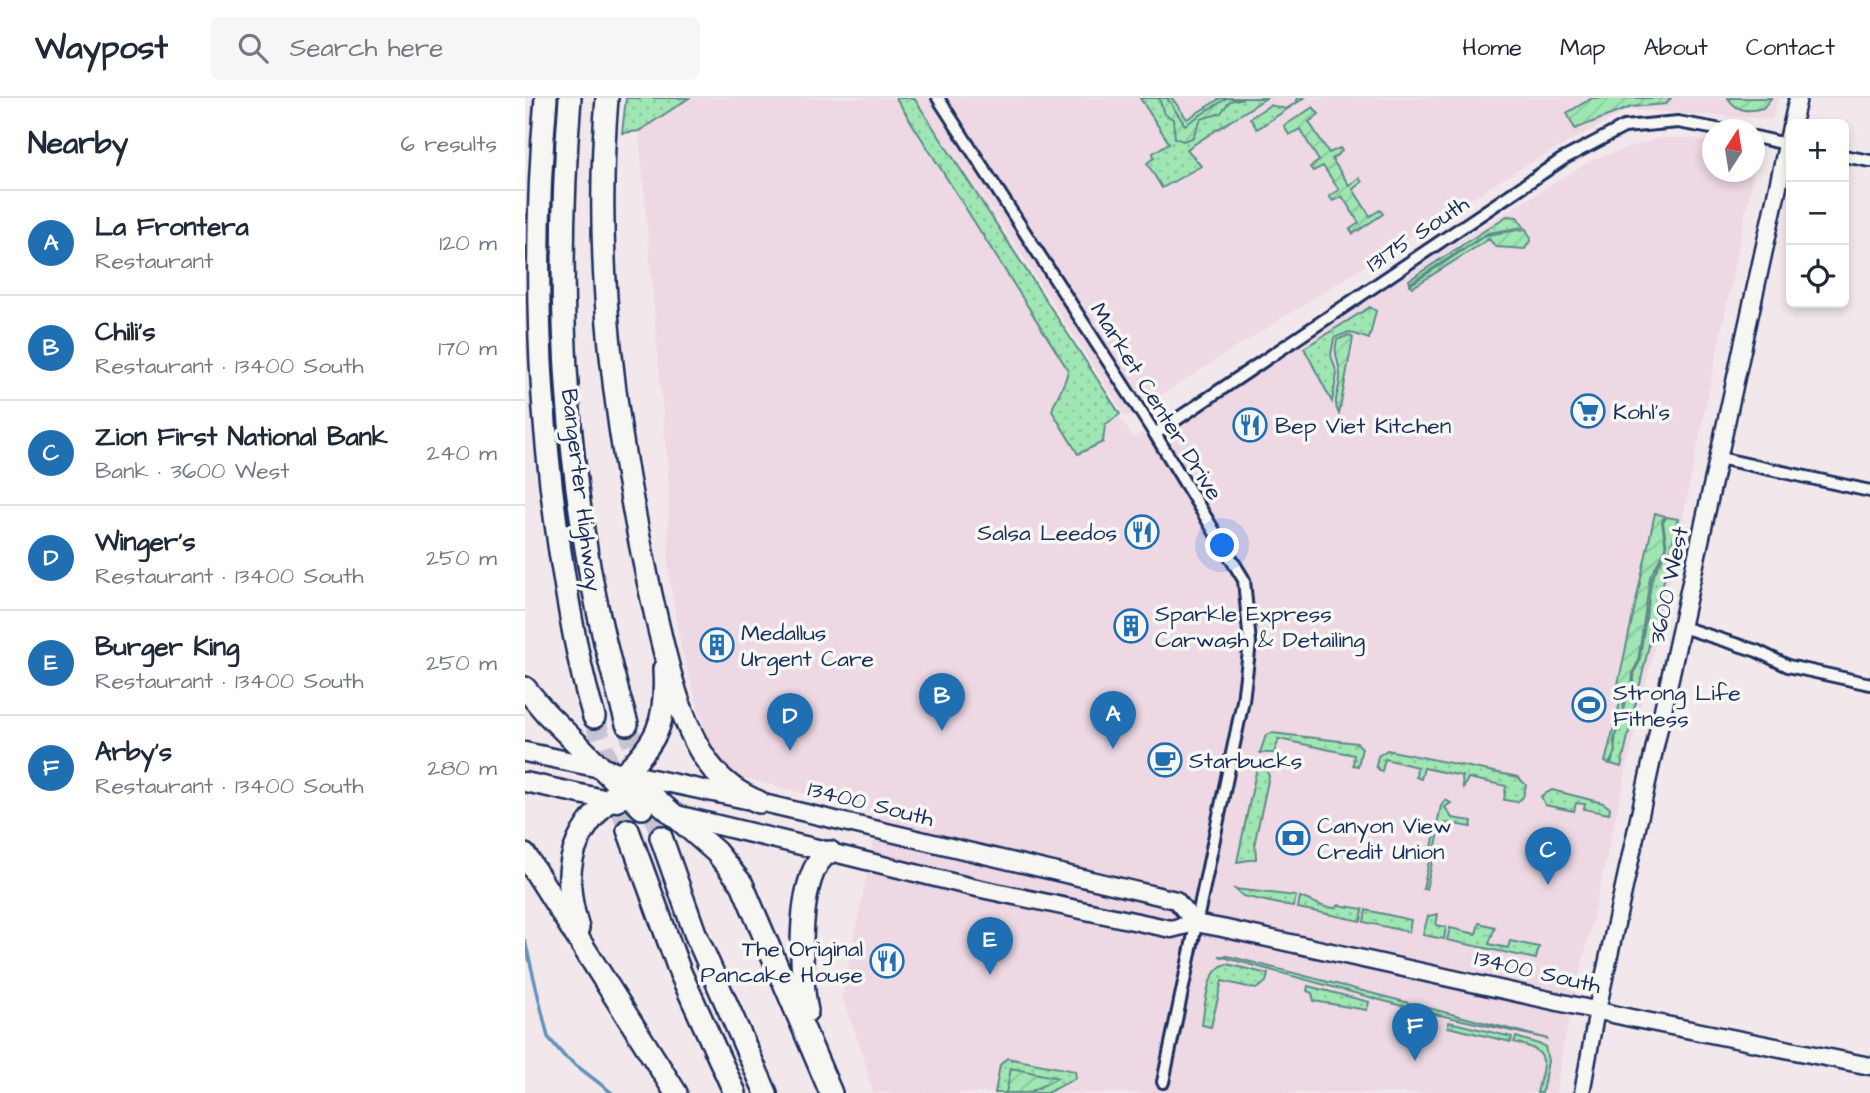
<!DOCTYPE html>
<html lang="en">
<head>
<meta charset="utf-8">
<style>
  body { margin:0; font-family:"Architects Daughter",sans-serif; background:#f6f6f7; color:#1f2937 }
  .controls { position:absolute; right:21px; top:21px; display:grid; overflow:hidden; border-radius:10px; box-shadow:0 4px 10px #0003 }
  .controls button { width:63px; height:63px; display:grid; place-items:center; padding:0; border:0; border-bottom:2px solid #e0e1e3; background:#fff; color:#1f2937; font:35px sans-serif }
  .compass { position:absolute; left:1177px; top:21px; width:63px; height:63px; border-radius:50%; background:#fff; box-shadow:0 4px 10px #0003; rotate:12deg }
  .you { position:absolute; left:698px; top:448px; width:24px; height:24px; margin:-18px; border:5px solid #fff; border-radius:50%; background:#1a73e8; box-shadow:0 0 0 10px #1a73e833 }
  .badge { display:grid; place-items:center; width:46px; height:46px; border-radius:50%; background:#1f6fb2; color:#fff; font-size:23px; font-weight:700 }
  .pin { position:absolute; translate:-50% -58px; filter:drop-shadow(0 2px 4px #0008) }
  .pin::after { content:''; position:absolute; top:37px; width:24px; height:21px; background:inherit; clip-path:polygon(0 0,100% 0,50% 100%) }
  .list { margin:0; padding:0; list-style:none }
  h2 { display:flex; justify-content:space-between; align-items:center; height:91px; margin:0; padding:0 28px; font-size:30px }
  h2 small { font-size:23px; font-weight:400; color:#747a83 }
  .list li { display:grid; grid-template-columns:46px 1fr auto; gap:21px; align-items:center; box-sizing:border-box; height:105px; padding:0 28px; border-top:2px solid #e0e1e3 }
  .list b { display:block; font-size:26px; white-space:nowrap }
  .list p { margin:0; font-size:23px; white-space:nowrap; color:#747a83 }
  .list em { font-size:23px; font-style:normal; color:#747a83 }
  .icon { flex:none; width:38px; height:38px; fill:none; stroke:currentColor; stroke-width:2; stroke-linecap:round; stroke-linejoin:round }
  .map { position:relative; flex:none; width:1345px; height:995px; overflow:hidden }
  header { display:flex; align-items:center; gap:42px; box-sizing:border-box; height:98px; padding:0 35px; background:#fff; border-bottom:2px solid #e0e1e3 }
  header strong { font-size:33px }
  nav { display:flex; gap:38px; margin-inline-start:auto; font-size:24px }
  .search { width:490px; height:63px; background:#f6f6f7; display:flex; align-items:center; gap:18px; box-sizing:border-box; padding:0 24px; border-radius:10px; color:#747a83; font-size:26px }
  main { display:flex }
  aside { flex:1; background:#fff }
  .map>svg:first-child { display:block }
</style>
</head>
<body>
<header>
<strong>Waypost</strong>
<div class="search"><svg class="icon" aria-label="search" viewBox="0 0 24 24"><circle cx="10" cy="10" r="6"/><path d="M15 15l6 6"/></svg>Search here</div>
<nav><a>Home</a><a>Map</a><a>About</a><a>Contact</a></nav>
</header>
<main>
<aside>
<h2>Nearby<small>6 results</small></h2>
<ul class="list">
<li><span class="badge">A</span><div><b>La Frontera</b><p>Restaurant</p></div><em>120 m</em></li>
<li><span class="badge">B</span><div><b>Chili's</b><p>Restaurant · 13400 South</p></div><em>170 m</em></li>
<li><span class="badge">C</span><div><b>Zion First National Bank</b><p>Bank · 3600 West</p></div><em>240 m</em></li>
<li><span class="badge">D</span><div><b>Winger's</b><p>Restaurant · 13400 South</p></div><em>250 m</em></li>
<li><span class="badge">E</span><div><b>Burger King</b><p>Restaurant · 13400 South</p></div><em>250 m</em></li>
<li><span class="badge">F</span><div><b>Arby's</b><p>Restaurant · 13400 South</p></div><em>280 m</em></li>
</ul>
</aside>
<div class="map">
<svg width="1345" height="995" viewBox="0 0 1345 995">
  <defs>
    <pattern id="grass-dots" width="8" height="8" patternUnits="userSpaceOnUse" patternTransform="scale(1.75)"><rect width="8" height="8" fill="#9fe6b3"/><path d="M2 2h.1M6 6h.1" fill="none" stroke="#88c69c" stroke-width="1.8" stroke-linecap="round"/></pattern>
    <pattern id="garden-furrows" width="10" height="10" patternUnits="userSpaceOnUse" patternTransform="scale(1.75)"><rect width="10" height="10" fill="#9fe6b3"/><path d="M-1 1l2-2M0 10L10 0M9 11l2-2" fill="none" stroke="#88c69c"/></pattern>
  </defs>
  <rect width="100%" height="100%" fill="#f2e8ec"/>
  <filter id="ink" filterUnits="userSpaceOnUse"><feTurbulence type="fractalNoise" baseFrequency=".0143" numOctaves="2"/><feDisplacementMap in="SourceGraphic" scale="14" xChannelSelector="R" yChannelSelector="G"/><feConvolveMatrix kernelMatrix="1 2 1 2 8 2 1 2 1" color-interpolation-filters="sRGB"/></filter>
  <g filter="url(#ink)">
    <path fill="#edd8e4" d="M164,0H1253L1247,21L1103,12L992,72L601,319L416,32L608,340L1069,61L1132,40H1167L1187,44L1188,74H1229L1147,472L1038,950L1031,995H348L337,953L317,900L354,715L205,676L187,656L156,550L143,469L144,387L114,33Z"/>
    <path fill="url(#grass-dots)" stroke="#5d8a88" stroke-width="2" d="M101,0H164L114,33L97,35Z
      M371,0H389L595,316L580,327L578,344L553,356L527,313C531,297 540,290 543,272Z
      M615,0H647L662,21L696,0H741L662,51L676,68L637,90L622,65L629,60L628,55L644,45Z
      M772,0H779L732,31L725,20L745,7L761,11L772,4Z
      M982,118L992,119L999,129L963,135L885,185L884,182Z
      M845,209L851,213L844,241L824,234L809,240L806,257L812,276L807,304L779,250Z
      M1142,419L1153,421L1096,669L1086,666C1090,655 1089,647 1091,636C1094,621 1100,612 1101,596L1109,589V574L1114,565L1127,480L1142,451L1138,424Z
      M747,635L832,645L837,650L833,668L828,667L829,657L754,641L749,655H735L741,637Z
      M862,652L993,679L1001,687L998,699L992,704L979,702L981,688L943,680L938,691L937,678L899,670L896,681L891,679L892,669L860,661L857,673L854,672L851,668L853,658Z
      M732,669L741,671L744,678L730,743L731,761L712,764Z
      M1027,692L1078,705L1085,710L1084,716L1059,711L1060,706L1051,705L1049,713L1020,707L1016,698Z
      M920,702L926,705L920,709L927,720L947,723L946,729L924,725L915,730L901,791H898L916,708Z
      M710,791L771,798L768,809L718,798Z
      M775,799L800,809L811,810L814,807L838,811L836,823L773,810Z
      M841,812L886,822L884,834L839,824Z
      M913,816L911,827L921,829L919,841L898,837L903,818Z
      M954,825L970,829L964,846L983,850L985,843L1014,849L1011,861L922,842L925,830L951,836Z
      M694,858H703L1023,941L892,912Z
      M702,866L743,876L741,884L731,891L697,883L686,929L677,927C680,909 681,870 702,866Z
      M783,888L844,904L842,912L789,903L787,895L782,893Z
      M924,924L987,939L986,944L923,929Z
      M991,939L1020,948L1023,963L1017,995H1012C1020,960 1026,954 989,944Z
      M482,960L550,973L551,980L522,995H470L475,967Z"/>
    <path fill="url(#garden-furrows)" stroke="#5d8a88" stroke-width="2" d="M634,0H642L660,27L702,0H719L705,3L696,15L676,21L667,40L658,43L650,40L648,21L639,16Z
      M1067,0H1146L1141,6L1106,9L1050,31L1042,15Z
      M1203,0H1246L1238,10C1223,14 1212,14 1203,0Z
      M788,9L794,16L784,24L804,55L815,50L817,53L807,61L824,87L834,80L837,84L828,91L845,118L855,112L858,116L828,136L825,131L834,125L817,98L808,103L804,98L814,92L798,68L788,73L785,69L794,63L775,31L764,37L759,28Z
      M1001,131L1006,141L1000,151L971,149L964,141L888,189L885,187L961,137Z
      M824,237L828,240L814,316C806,302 816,292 815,276C814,263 808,256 812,242Z
      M1130,415L1140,418L1137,424L1141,450L1125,479L1113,564L1108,574L1107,589L1098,602L1099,615L1093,626L1089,642L1090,655L1084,666L1080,664L1098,593L1092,591Z
      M486,970L533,980L503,995H481Z"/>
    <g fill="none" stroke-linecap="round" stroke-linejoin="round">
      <path stroke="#6391b8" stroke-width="3.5" d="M0,843L23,939L39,958L87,995"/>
      <path stroke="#c7c3d0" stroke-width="21" stroke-dasharray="21 10" stroke-linecap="butt" d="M69,619L103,732
        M102,626L136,739"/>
      <defs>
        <path id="minor" d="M413,0L630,336L719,482L725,545L718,603L638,984
          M1230,39L1266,47
          M1319,58L1345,63
          M630,336L1038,61L1099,29L1153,24L1197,32
          M1194,360L1345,393
          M1157,529L1232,553L1263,568L1345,586"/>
        <path id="tertiary" d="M1057,995L1072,912"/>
        <path id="secondary" d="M1267,26L1273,0
          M234,704L651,802L670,825
          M305,754L447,789L646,831L670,825L697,830L1106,920L1345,968
          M1072,912L1266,29"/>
        <path id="primary" d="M0,654L221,701
          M0,684L92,704
          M147,716L305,754"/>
        <path id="motorway" d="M21,0C8,149 12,298 34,447C43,504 52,563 69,619
          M45,0C28,210 41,424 102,626
          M82,0C68,170 90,335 127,501C139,552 153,624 184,666C197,684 214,696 234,704
          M0,590L21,615L117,710
          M101,675L191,754L217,786L306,995
          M93,680C133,645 142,624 139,571
          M103,732L155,874L210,995
          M136,739L170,835L241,995
          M0,757L151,995
          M53,830C30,755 57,725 110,677
          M282,913C275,881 270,769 305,754"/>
      </defs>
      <use href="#minor" stroke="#1b2f5e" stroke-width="16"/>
      <use href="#tertiary" stroke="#1b2f5e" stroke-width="19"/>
      <use href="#secondary" stroke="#1b2f5e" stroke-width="21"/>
      <use href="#primary" stroke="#1b2f5e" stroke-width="23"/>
      <use href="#motorway" stroke="#1b2f5e" stroke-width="26"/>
      <use href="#minor" stroke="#f6f6f2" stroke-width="10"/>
      <use href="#tertiary" stroke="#f6f6f2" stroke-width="14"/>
      <use href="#secondary" stroke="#f6f6f2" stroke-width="16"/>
      <use href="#primary" stroke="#f6f6f2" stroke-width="18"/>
      <use href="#motorway" stroke="#f6f6f2" stroke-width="21"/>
    </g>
  </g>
  <defs>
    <symbol id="supermarket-ring" viewBox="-11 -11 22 22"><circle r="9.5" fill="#f6f6f2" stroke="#1f6fb2" stroke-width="1.5"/><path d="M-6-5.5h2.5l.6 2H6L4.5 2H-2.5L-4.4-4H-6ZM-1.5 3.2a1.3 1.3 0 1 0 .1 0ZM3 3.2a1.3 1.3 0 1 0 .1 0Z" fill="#1f6fb2"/></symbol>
    <symbol id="restaurant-ring" viewBox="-11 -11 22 22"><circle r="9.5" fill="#f6f6f2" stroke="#1f6fb2" stroke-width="1.5"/><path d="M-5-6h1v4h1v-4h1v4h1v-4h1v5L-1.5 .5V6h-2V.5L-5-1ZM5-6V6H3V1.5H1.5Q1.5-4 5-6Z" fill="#1f6fb2"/></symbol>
    <symbol id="building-ring" viewBox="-11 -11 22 22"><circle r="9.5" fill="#f6f6f2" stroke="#1f6fb2" stroke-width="1.5"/><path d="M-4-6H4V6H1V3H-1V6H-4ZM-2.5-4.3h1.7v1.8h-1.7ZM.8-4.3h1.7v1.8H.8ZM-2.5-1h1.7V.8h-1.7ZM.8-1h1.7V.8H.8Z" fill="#1f6fb2"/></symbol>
    <symbol id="stadium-ring" viewBox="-11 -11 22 22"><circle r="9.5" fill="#f6f6f2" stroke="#1f6fb2" stroke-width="1.5"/><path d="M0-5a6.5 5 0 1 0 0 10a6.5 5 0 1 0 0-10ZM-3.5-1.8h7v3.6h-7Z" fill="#1f6fb2"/></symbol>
    <symbol id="cafe-ring" viewBox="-11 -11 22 22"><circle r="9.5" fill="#f6f6f2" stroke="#1f6fb2" stroke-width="1.5"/><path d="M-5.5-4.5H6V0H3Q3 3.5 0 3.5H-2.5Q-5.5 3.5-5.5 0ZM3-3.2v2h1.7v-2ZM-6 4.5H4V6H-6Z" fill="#1f6fb2"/></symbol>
    <symbol id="bank-ring" viewBox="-11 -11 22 22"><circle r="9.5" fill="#f6f6f2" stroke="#1f6fb2" stroke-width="1.5"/><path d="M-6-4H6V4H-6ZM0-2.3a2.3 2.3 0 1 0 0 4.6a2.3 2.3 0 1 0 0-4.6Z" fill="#1f6fb2"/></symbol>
  </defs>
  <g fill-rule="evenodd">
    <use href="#supermarket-ring" x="1044" y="294" width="38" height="38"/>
    <use href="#restaurant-ring" x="706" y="308" width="38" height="38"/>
    <use href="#restaurant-ring" x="598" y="415" width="38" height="38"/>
    <use href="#building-ring" x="587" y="509" width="38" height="38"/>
    <use href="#building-ring" x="173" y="528" width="38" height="38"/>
    <use href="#stadium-ring" x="1045" y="588" width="38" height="38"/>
    <use href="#cafe-ring" x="621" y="643" width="38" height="38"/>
    <use href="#bank-ring" x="749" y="721" width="38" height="38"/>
    <use href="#restaurant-ring" x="343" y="844" width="38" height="38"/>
  </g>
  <g text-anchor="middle" stroke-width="7" stroke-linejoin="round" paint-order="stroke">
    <g font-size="23" fill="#1b2f5e" stroke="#f6f6f2">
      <text transform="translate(892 135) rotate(-34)" y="8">13175 South</text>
      <text transform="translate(632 303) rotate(58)" y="8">Market Center Drive</text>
      <text transform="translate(57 392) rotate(83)" y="8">Bangerter Highway</text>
      <text transform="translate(1143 487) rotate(-78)" y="8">3600 West</text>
      <text transform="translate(346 705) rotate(14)" y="8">13400 South</text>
      <text transform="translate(1013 873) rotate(13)" y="8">13400 South</text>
    </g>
    <g font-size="23" fill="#1b2f5e" stroke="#f6f6f2" text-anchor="start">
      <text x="1088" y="321">Kohl's</text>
      <text x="750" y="335">Bep Viet Kitchen</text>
      <text x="592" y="442" text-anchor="end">Salsa Leedos</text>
      <text x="630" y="523">Sparkle Express<tspan x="630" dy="26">Carwash &amp; Detailing</tspan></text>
      <text x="216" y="542">Medallus<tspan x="216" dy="26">Urgent Care</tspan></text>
      <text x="1088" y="602">Strong Life<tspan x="1088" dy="26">Fitness</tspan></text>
      <text x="664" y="670">Starbucks</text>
      <text x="792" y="735">Canyon View<tspan x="792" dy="26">Credit Union</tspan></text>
      <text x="338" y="858" text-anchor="end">The Original<tspan x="338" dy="26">Pancake House</tspan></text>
    </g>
  </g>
</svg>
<div class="controls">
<button>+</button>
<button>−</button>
<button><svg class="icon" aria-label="locate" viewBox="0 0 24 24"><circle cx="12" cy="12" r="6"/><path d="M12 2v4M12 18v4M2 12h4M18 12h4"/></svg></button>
</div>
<svg class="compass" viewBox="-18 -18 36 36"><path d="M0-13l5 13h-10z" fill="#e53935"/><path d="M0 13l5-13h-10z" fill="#747a83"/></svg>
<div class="you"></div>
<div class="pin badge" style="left:588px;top:651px">A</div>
<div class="pin badge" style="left:417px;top:633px">B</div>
<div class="pin badge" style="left:1023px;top:787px">C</div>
<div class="pin badge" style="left:265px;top:653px">D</div>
<div class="pin badge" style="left:465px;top:877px">E</div>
<div class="pin badge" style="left:890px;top:963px">F</div>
</div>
</main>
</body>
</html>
